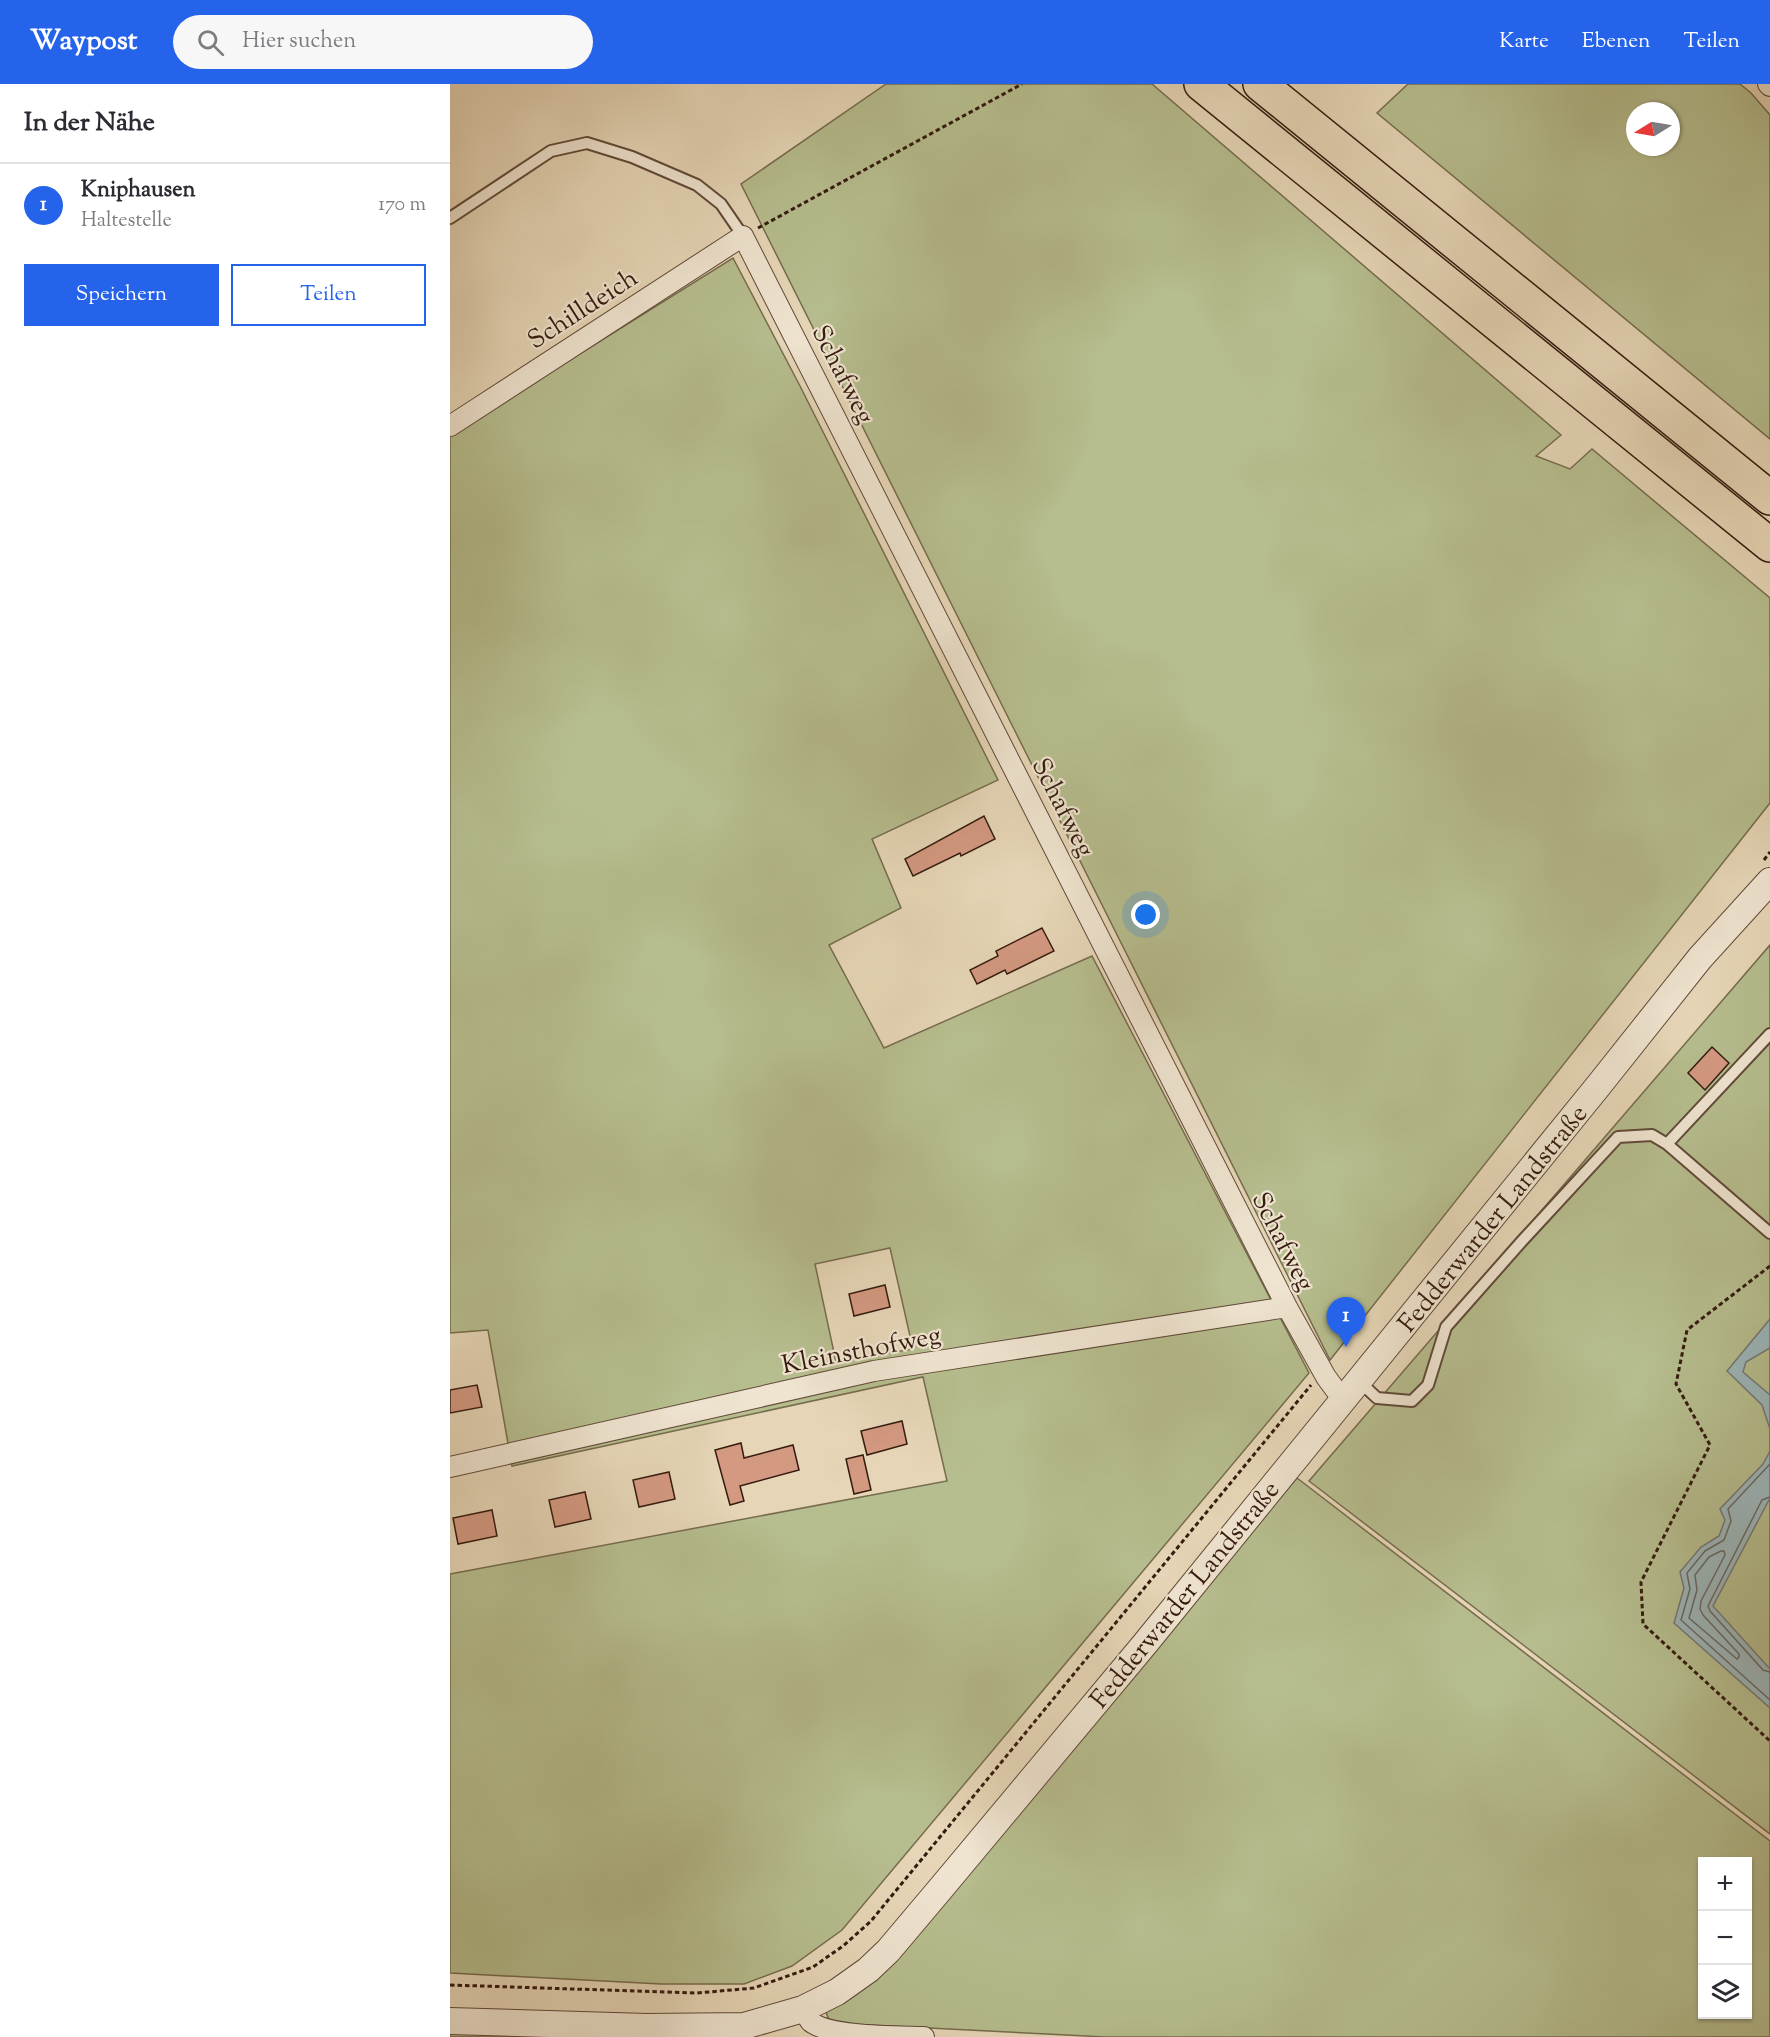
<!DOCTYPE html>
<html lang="de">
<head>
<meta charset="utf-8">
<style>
  body { margin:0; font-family:"Sorts Mill Goudy",serif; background:#f7f7f7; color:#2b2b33 }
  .controls { position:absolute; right:18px; bottom:18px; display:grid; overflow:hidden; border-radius:0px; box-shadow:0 2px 4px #0004 }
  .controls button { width:54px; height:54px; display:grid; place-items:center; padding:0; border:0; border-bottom:2px solid #e1e1e2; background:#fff; color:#2b2b33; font:30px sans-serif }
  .compass { position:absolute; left:1176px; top:18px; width:54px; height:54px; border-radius:50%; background:#fff; box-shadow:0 2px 4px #0004; rotate:259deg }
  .you { position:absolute; left:696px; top:831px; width:21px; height:21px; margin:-15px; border:4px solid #fff; border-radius:50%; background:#1a73e8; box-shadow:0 0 0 9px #1a73e833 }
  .badge { display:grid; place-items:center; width:39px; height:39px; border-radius:50%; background:#2563eb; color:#fff; font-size:20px; font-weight:700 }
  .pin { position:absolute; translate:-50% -50px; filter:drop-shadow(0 2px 3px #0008) }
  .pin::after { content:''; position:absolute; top:32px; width:21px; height:18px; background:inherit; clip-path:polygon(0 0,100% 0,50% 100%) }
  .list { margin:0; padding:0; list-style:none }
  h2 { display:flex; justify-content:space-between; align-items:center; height:78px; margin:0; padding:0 24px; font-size:26px }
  h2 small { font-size:20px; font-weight:400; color:#7c7c81 }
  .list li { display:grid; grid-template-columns:39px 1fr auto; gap:18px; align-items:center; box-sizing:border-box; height:84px; padding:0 24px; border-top:2px solid #e1e1e2 }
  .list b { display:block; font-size:22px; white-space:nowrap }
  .list p { margin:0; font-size:20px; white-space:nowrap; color:#7c7c81 }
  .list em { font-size:20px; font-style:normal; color:#7c7c81 }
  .actions { display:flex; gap:12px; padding:18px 24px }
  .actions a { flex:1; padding:14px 0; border:2px solid #2563eb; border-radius:0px; text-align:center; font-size:21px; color:#2563eb }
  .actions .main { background:#2563eb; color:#fff }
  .icon { flex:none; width:33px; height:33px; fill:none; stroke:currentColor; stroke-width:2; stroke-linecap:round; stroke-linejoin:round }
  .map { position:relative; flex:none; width:1320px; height:1953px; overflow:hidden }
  header { display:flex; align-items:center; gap:36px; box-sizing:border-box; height:84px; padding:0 30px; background:#2563eb; color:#fff }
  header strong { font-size:28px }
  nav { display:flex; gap:33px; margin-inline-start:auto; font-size:21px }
  .search { width:420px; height:54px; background:#f7f7f7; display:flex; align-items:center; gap:15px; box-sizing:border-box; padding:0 21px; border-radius:33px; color:#7c7c81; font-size:22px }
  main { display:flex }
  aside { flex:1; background:#fff }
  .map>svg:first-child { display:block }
</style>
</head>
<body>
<header>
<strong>Waypost</strong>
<div class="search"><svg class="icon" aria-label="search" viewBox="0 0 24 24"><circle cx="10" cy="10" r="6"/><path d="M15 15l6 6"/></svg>Hier suchen</div>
<nav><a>Karte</a><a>Ebenen</a><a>Teilen</a></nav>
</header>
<main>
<aside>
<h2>In der Nähe<small></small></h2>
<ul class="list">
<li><span class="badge">1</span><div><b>Kniphausen</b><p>Haltestelle</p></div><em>170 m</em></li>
</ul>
<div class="actions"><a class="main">Speichern</a><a>Teilen</a></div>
</aside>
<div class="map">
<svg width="1320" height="1953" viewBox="0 0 1320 1953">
  <rect width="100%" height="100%" fill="#e6d6b7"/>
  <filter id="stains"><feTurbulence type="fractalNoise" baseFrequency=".00333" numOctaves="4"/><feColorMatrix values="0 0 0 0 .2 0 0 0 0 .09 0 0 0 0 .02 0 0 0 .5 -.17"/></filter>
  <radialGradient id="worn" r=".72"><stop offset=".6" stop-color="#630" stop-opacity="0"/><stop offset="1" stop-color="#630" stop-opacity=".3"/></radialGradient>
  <path fill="#b6bd8e" stroke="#766c4e" stroke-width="1.5" fill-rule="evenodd" d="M436,0H702L1111,351L1086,372L1120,385L1142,365L1320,514V719L880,1276L291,100Z
    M958,0H1290L1301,9L1320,31V355L927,29ZM1185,27H1221V63H1185Z
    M283,174L350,302L548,696L422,755L451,824L379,861L434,964L642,872L859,1289L392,1846L342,1882L294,1900H211L0,1889V1490L497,1397L473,1293L62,1382L38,1246L0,1249V351ZM440,1164L463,1265L386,1278L365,1180Z
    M1320,861V1750L859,1397Z
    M847,1394L1320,1757V1953H656L380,1939L376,1928L414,1900L453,1865ZM1252,1778H1298V1930H1252Z
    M0,1949L137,1953H0Z"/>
  <path fill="#9cb6ba" stroke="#737876" stroke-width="1.5" d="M1320,1235V1264L1296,1278L1293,1288L1320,1311V1345L1312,1321L1277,1287Z
    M1320,1367V1414L1263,1522L1320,1585V1624L1224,1539L1234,1504L1230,1488L1251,1463L1269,1452L1275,1436L1270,1425L1313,1380Z"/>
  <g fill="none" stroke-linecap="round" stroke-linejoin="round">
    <path stroke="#686864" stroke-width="1.5" d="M1320,1380L1278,1425L1281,1437L1274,1456L1255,1467L1237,1489L1240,1505L1231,1536L1320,1616
      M1320,1413L1312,1416L1258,1522L1260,1527L1313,1586L1320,1588
      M1271,1467H1274L1275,1471L1251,1517L1250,1525L1253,1531L1289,1570V1573L1287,1575L1239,1534L1247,1506L1245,1491L1259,1473Z"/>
  </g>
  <path fill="#d39981" stroke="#351b0f" stroke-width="1.5" d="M534,732L545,755L511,772L510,769L463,792L455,775Z
    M592,844L604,867L557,890L555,886L527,900L520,886L548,872L546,867Z
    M1262,963L1279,979L1255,1006L1238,989Z
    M435,1201L440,1223L404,1232L399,1210Z
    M27,1301L32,1323L0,1329V1306Z
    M452,1337L457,1360L417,1371L411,1347Z
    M291,1359L294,1374L343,1361L349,1386L290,1402L294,1417L280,1421L265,1366Z
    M413,1371L421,1406L404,1410L396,1375Z
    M219,1388L225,1415L189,1423L183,1396Z
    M135,1408L141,1435L105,1443L99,1416Z
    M42,1426L47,1452L8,1460L3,1434Z"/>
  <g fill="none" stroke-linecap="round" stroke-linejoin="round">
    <defs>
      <path id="service" d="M0,134L101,67L137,59L182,73L247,101L271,120L293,152
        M1217,1060L1320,950
        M909,1297L927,1314L962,1317L978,1301L996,1243L1072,1157L1168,1053L1202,1051L1217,1060L1320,1149"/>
      <path id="minor" d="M1318,0L1320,2
        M0,342L293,152L837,1223L876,1293L893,1316
        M0,1383L424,1287L837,1223
        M353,1925C356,1929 358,1935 361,1938C380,1953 447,1952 474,1953"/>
      <path id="tertiary" d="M0,1937L197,1943L294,1942L353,1925L387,1908L418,1886L438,1867L492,1803L694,1561L1149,1001L1250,874L1320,797"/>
      <path id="motorway" d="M751,0L1320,461
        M810,0L1320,414"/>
    </defs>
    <use href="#service" stroke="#614a39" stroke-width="14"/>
    <use href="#minor" stroke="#614a39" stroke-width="22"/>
    <use href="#tertiary" stroke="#614a39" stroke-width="28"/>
    <use href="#motorway" stroke="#351b0f" stroke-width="36"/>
    <path stroke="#351b0f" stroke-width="3" stroke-dasharray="4.5 3" stroke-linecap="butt" d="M308,144L572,0
      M1314,776L1320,768
      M1320,1182L1237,1246L1226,1300L1260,1361L1191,1498L1193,1540L1320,1657
      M0,1901L247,1909L304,1904L363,1883L393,1862L421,1837L861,1301"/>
    <use href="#service" stroke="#efe4d0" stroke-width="10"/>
    <use href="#minor" stroke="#efe4d0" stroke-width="20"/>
    <use href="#tertiary" stroke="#efe4d0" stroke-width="26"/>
    <use href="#motorway" stroke="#e6d6b7" stroke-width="33"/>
  </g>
  <g text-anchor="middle" stroke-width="4.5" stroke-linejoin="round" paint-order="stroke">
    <g font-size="26" fill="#351b0f" stroke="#efe4d0">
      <text transform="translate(132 224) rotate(-33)" y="9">Schilldeich</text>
      <text transform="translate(394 290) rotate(63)" y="9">Schafweg</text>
      <text transform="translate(614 723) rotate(63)" y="9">Schafweg</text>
      <text transform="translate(1042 1134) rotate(-51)" y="9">Fedderwarder Landstraße</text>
      <text transform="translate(834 1157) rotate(63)" y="9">Schafweg</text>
      <text transform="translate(411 1265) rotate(-11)" y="9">Kleinsthofweg</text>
      <text transform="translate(734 1510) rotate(-51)" y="9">Fedderwarder Landstraße</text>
    </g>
  </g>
  <rect width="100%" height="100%" filter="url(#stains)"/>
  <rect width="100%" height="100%" fill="url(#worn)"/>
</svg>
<div class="controls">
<button>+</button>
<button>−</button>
<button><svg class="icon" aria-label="layers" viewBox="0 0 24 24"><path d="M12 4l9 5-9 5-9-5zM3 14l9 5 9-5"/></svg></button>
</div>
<svg class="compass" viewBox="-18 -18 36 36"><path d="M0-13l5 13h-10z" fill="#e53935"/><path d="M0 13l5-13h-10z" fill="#7c7c81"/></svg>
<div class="you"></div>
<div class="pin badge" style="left:896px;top:1263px">1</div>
</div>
</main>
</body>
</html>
